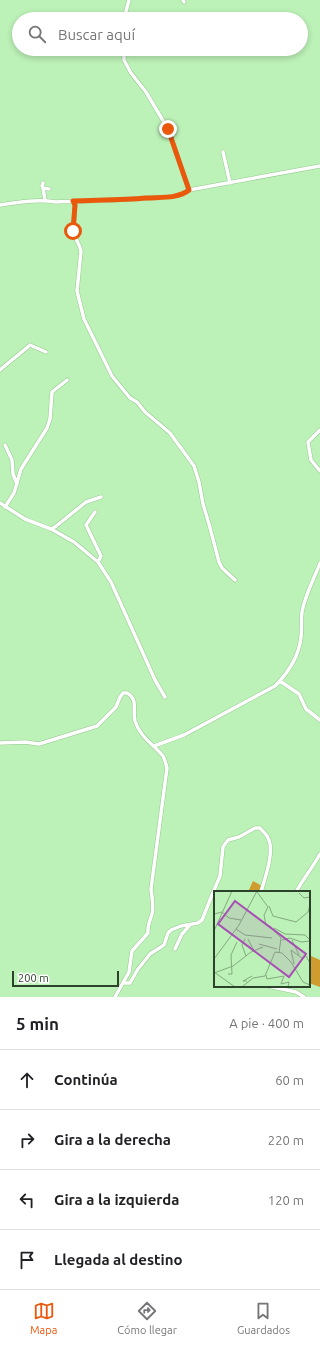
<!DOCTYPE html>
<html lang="es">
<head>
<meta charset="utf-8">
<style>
  body { margin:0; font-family:Ubuntu,sans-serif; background:#f6f6f6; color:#202124 }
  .scale { position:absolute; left:12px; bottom:10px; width:107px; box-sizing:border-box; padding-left:4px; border:2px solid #2d422b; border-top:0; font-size:11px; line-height:14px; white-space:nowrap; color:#2d422b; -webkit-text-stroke:3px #fff; paint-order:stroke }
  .stop { position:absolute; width:12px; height:12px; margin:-9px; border:3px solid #ea580c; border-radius:50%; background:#fff }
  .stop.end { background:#ea580c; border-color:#fff; box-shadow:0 1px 4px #0008 }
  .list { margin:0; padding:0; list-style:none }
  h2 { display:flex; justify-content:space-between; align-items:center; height:52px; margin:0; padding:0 16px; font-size:17px }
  h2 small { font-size:13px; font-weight:400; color:#757577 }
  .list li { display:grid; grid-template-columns:26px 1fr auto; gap:12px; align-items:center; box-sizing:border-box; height:60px; padding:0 16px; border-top:1px solid #e0e0e0 }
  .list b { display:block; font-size:15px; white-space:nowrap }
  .list em { font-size:13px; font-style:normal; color:#757577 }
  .icon { flex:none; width:22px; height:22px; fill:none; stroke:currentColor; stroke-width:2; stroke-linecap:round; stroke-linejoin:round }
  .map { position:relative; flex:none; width:320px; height:997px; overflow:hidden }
  .search { position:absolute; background:#fff; box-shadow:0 2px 6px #0003; left:12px; right:12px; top:12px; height:44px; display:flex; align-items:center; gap:10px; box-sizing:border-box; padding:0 14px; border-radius:22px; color:#757577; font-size:15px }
  .sheet { height:292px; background:#fff }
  nav { display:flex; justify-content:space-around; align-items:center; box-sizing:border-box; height:56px; border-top:1px solid #e0e0e0; background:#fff; font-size:11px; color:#757577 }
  nav a { display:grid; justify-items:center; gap:2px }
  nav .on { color:#ea580c }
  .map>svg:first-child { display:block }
</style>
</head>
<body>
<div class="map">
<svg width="320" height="997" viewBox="0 0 320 997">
  <rect width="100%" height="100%" fill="#bcf1b7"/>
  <path fill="#ce9c2f" d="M253,881L262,886L258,892H248Z
    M309,955L320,960V987L309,983Z"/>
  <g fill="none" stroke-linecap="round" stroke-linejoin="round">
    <defs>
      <path id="minor" d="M183,0L184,2
        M124,19L129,0
        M133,19L141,16
        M124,49V60L131,73L146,92L168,129L189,190
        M223,152L230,183
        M43,183L42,186L43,188L49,189
        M43,188L45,200
        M73,201L75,205L73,231L75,237L79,245L81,251L77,291L84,319L112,376L130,398L137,402L145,412L170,433L194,466L199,482L203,504L209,524L219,562L222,568L235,580
        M0,205C19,202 37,199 56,202C85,201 114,201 144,198C158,197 177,199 189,190L320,166
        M0,370C10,361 20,354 30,345L46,352
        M320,430L308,442L311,460L320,471
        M5,445L12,460L13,474L17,484
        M0,503L25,519L51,529L74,542L98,562L111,582L155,680L165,697
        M5,507L14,493L21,469L47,428L50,419L52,392L67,380
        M95,512L86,525L101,556L98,562
        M51,529L55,527L86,502L101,497
        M280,681L299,694L306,709L320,720
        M0,743L25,742L39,744L97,726L116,707L120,697L123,693H127C139,700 132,710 135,721C140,737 153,744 163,756C165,760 166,764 167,768L151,889C152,897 154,906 152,914C150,921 147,925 148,933L132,951L129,972L115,997
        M154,746L184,735L275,686C288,673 299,656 301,637C302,629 301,620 302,612C305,595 314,579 320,563
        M296,892C303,879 313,867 320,854
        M175,949L182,934L190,925
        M124,983H130L138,969L150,954L164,945L168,933L171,930L181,926L198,923L202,920L212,895L220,876L223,847L225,844L228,840L239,837L255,828H260C262,831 267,834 268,838C275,851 265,878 261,892
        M268,986L296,992L304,997"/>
    </defs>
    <use href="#minor" stroke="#95c890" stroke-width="4.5"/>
    <use href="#minor" stroke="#fff" stroke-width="3.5"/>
  </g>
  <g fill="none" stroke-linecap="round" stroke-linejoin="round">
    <path stroke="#ea580c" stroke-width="5" d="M73,231L75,205L73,201C98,200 122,200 147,198C160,197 178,199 189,190L168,129"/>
  </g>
  <g transform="translate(214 891)">
    <rect width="96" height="96" fill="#bcf1b7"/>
    <path fill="none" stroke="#83ab7f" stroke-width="1" d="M43,1L54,16L50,24L52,34L56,35L67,47L65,62M85,2L90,7L96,6M55,15L59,25L82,31L94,21L96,14M0,23L8,21L15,27L27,29M60,37L71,43L91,44L96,49M22,38L31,44L58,47M0,40L18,0M31,48L28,54L32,65M34,48L40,60M68,49L76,47L87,51L96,50M78,49L85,64M45,53L63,58M0,68L25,34L43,0M80,73L77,59L88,67L92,65L96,72M0,81L21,96M0,82L19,75L37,61L49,56M14,83H18L17,64L23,51M52,84L53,88L70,85L67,93L75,91L74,96M33,90H29L38,85M28,96L39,87L51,85L61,61L68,62L77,71L89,91L96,94"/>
    <path fill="#a84cb6" fill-opacity="0.15" stroke="#a84cb6" stroke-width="2" d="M21,10L92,63L75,86L4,33Z"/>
    <rect width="96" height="96" fill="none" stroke="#2d422b" stroke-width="2"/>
  </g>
</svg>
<div class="scale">200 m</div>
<div class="stop" style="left:73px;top:231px"></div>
<div class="stop end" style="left:168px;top:129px"></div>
<div class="search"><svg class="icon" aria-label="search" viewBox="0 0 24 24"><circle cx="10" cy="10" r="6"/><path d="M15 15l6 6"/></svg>Buscar aquí</div>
</div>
<section class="sheet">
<h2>5 min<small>A pie · 400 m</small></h2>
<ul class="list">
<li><svg class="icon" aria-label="ahead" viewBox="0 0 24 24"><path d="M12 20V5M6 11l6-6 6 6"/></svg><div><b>Continúa</b></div><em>60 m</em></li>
<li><svg class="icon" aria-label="right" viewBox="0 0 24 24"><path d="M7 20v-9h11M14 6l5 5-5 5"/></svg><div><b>Gira a la derecha</b></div><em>220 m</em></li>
<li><svg class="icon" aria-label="left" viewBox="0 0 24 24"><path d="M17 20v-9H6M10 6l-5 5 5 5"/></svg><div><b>Gira a la izquierda</b></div><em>120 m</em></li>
<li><svg class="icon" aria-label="arrive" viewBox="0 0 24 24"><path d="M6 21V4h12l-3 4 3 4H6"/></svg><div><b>Llegada al destino</b></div></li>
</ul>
</section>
<nav>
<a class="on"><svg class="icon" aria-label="map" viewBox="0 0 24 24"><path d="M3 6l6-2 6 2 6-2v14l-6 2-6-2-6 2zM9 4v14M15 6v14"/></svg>Mapa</a>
<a><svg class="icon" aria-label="directions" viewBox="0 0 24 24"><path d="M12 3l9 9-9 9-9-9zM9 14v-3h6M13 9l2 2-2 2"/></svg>Cómo llegar</a>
<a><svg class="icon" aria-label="saved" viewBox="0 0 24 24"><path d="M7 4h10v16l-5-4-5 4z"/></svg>Guardados</a>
</nav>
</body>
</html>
